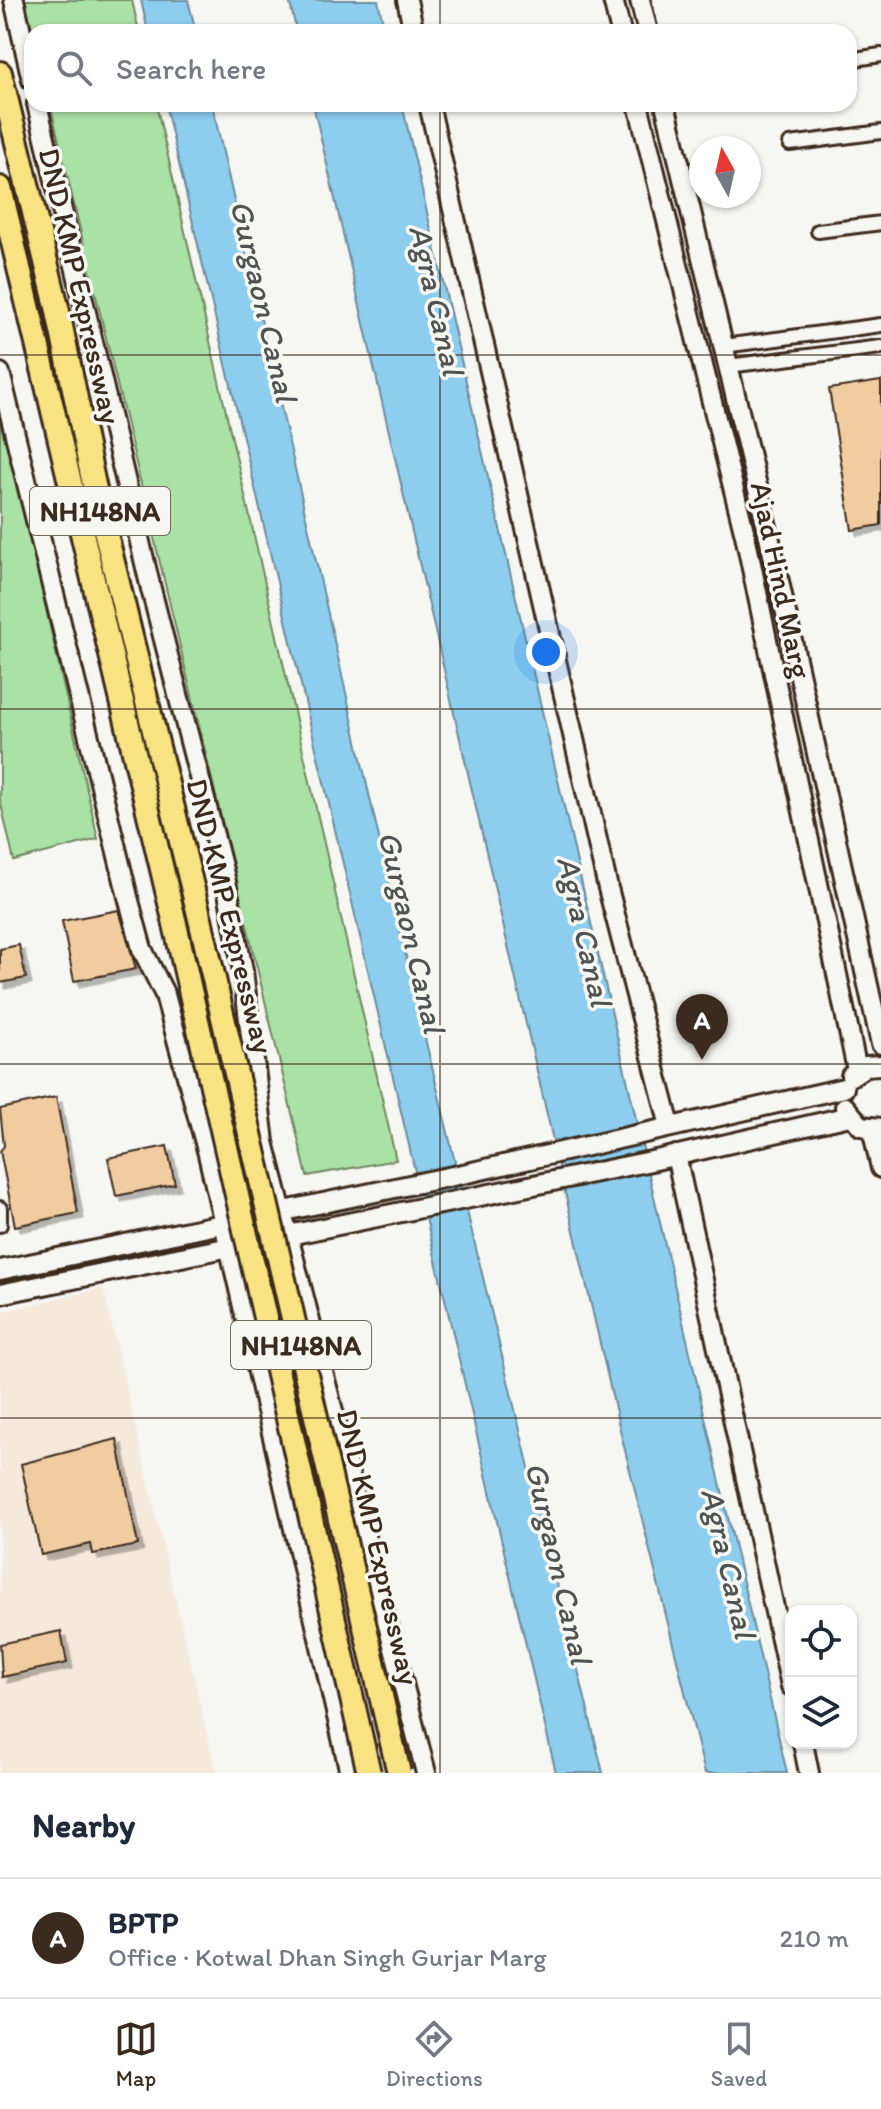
<!DOCTYPE html>
<html lang="en">
<head>
<meta charset="utf-8">
<style>
  body { margin:0; font-family:Itim,sans-serif; background:#f6f6f7; color:#1f2937 }
  .controls { position:absolute; right:24px; bottom:24px; display:grid; overflow:hidden; border-radius:16px; box-shadow:0 2px 6px #0004 }
  .controls button { width:72px; height:72px; display:grid; place-items:center; padding:0; border:0; border-bottom:2px solid #e0e1e3; background:#fff; color:#1f2937; font:40px sans-serif }
  .compass { position:absolute; left:689px; top:136px; width:72px; height:72px; border-radius:50%; background:#fff; box-shadow:0 2px 6px #0004; rotate:352deg }
  .you { position:absolute; left:546px; top:652px; width:28px; height:28px; margin:-20px; border:6px solid #fff; border-radius:50%; background:#1a73e8; box-shadow:0 0 0 12px #1a73e833 }
  .badge { display:grid; place-items:center; width:52px; height:52px; border-radius:50%; background:#3b2a1e; color:#fff; font-size:26px; font-weight:700 }
  .pin { position:absolute; translate:-50% -66px; filter:drop-shadow(0 2px 4px #0008) }
  .pin::after { content:''; position:absolute; top:42px; width:28px; height:24px; background:inherit; clip-path:polygon(0 0,100% 0,50% 100%) }
  .list { margin:0; padding:0; list-style:none }
  h2 { display:flex; justify-content:space-between; align-items:center; height:104px; margin:0; padding:0 32px; font-size:34px }
  h2 small { font-size:26px; font-weight:400; color:#747a83 }
  .list li { display:grid; grid-template-columns:52px 1fr auto; gap:24px; align-items:center; box-sizing:border-box; height:120px; padding:0 32px; border-top:2px solid #e0e1e3 }
  .list b { display:block; font-size:30px; white-space:nowrap }
  .list p { margin:0; font-size:26px; white-space:nowrap; color:#747a83 }
  .list em { font-size:26px; font-style:normal; color:#747a83 }
  .icon { flex:none; width:44px; height:44px; fill:none; stroke:currentColor; stroke-width:2; stroke-linecap:round; stroke-linejoin:round }
  .map { position:relative; flex:none; width:881px; height:1773px; overflow:hidden }
  .search { position:absolute; background:#fff; box-shadow:0 2px 6px #0004; left:24px; right:24px; top:24px; height:88px; display:flex; align-items:center; gap:20px; box-sizing:border-box; padding:0 28px; border-radius:24px; color:#747a83; font-size:30px }
  .sheet { height:224px; background:#fff }
  nav { display:flex; justify-content:space-around; align-items:center; box-sizing:border-box; height:112px; border-top:2px solid #e0e1e3; background:#fff; font-size:22px; color:#747a83 }
  nav a { display:grid; justify-items:center; gap:4px }
  nav .on { color:#3b2a1e }
  .map>svg:first-child { display:block }
</style>
</head>
<body>
<div class="map">
<svg width="881" height="1773" viewBox="0 0 881 1773">
  <defs>
    <filter id="shadow"><feDropShadow dx="5.5" dy="5.5" stdDeviation="0" flood-color="#0004"/></filter>
  </defs>
  <rect width="100%" height="100%" fill="#f6f6f2"/>
  <filter id="ink" filterUnits="userSpaceOnUse"><feTurbulence type="fractalNoise" baseFrequency=".0125" numOctaves="2"/><feDisplacementMap in="SourceGraphic" scale="16" xChannelSelector="R" yChannelSelector="G"/><feConvolveMatrix kernelMatrix="1 2 1 2 8 2 1 2 1" color-interpolation-filters="sRGB"/></filter>
  <g filter="url(#ink)">
    <path fill="#f4e9da" d="M103,1288L216,1773H0V1312Z"/>
    <path fill="#aae1a5" stroke="#728662" stroke-width="2" d="M25,0H132L139,32H32Z
      M50,104H156L396,1160L307,1176Z
      M0,405L98,839L14,861L0,800Z"/>
    <path fill="#8dcdee" stroke="#6c8c9b" stroke-width="2" d="M141,0H188L196,32H148Z
      M289,0H378L385,32H297Z
      M165,104H212L417,1005L603,1773H556Z
      M313,104H402L787,1773H705L621,1434Z"/>
    <path fill="#f1cca1" stroke="#3b2a1e" stroke-width="2" filter="url(#shadow)" d="M881,381V525L852,530L829,389Z
      M119,910L136,969L74,981L62,921Z
      M19,945L26,978L0,983V949Z
      M56,1097L78,1213L15,1226L0,1151L4,1146L0,1109Z
      M167,1146L175,1184L116,1196L108,1158Z
      M117,1439L138,1545L93,1554L91,1544L41,1555L21,1464Z
      M61,1631L67,1663L2,1677L0,1644Z"/>
    <g fill="none" stroke-linecap="round" stroke-linejoin="round">
      <defs>
        <path id="street" d="M849,60L881,55
          M790,144L881,132
          M818,231L881,223
          M724,346L881,325
          M728,366L881,347
          M0,1208V1225"/>
        <path id="secondary" d="M14,0L32,80
          M407,0L414,32
          M613,0L621,32
          M640,0L648,32
          M37,104L151,589L226,882L243,971L264,1142L426,1773
          M429,104L608,888L670,1126
          M638,104L745,535L857,1070
          M665,104L767,527L881,1044
          M0,373L128,897L142,949L165,995L208,1154L350,1773
          M851,1076L866,1066L881,1065
          M845,1107L861,1126L881,1128
          M872,1128L881,1168
          M676,1155L791,1686
          M0,1270L472,1172L844,1088
          M0,1294L656,1160L850,1116
          M803,1743L809,1773"/>
        <path id="highway" d="M0,73L57,307L94,485L200,919
          M0,188L175,924"/>
      </defs>
      <use href="#street" stroke="#3b2a1e" stroke-width="18"/>
      <use href="#secondary" stroke="#3b2a1e" stroke-width="24"/>
      <use href="#highway" stroke="#3b2a1e" stroke-width="28"/>
      <use href="#street" stroke="#f6f6f2" stroke-width="12"/>
      <use href="#secondary" stroke="#f6f6f2" stroke-width="18"/>
      <use href="#highway" stroke="#f8e281" stroke-width="22"/>
      <defs>
        <path id="highway-bridge" d="M200,919L399,1773
          M175,924L369,1773"/>
      </defs>
      <use href="#highway-bridge" stroke="#3b2a1e" stroke-width="28" stroke-linecap="butt"/>
      <use href="#highway-bridge" stroke="#f8e281" stroke-width="22"/>
    </g>
  </g>
  <path fill="none" stroke="#3b2a1e" stroke-width="2" stroke-opacity="0.55" d="M440,0V32M440,104V1773M0,355H881M0,709H881M0,1064H881M0,1418H881"/>
  <g text-anchor="middle" stroke-width="7" stroke-linejoin="round" paint-order="stroke">
    <g fill="#f6f6f2" stroke="#73675e" stroke-width="2">
      <rect x="30" y="487" width="140" height="48" rx="6"/>
      <rect x="231" y="1321" width="140" height="48" rx="6"/>
    </g>
    <g font-size="28" font-weight="bold" fill="#3b2a1e">
      <text x="100" y="521">NH148NA</text>
      <text x="301" y="1355">NH148NA</text>
    </g>
    <g font-size="30" fill="#3b2a1e" stroke="#f6f6f2">
      <text transform="translate(80 286) rotate(77)" y="10">DND KMP Expressway</text>
      <text transform="translate(781 580) rotate(78)" y="10">Ajad Hind Marg</text>
      <text transform="translate(230 916) rotate(76)" y="10">DND KMP Expressway</text>
      <text transform="translate(378 1547) rotate(77)" y="10">DND KMP Expressway</text>
    </g>
    <g font-size="32" font-style="italic" fill="#505352" stroke="#f6f6f2">
      <text transform="translate(437 300) rotate(77)" y="11">Agra Canal</text>
      <text transform="translate(264 301) rotate(77)" y="11">Gurgaon Canal</text>
      <text transform="translate(585 931) rotate(77)" y="11">Agra Canal</text>
      <text transform="translate(412 932) rotate(77)" y="11">Gurgaon Canal</text>
      <text transform="translate(559 1563) rotate(77)" y="11">Gurgaon Canal</text>
      <text transform="translate(729 1563) rotate(77)" y="11">Agra Canal</text>
    </g>
  </g>
</svg>
<div class="controls">
<button><svg class="icon" aria-label="locate" viewBox="0 0 24 24"><circle cx="12" cy="12" r="6"/><path d="M12 2v4M12 18v4M2 12h4M18 12h4"/></svg></button>
<button><svg class="icon" aria-label="layers" viewBox="0 0 24 24"><path d="M12 4l9 5-9 5-9-5zM3 14l9 5 9-5"/></svg></button>
</div>
<svg class="compass" viewBox="-18 -18 36 36"><path d="M0-13l5 13h-10z" fill="#e53935"/><path d="M0 13l5-13h-10z" fill="#747a83"/></svg>
<div class="you"></div>
<div class="pin badge" style="left:702px;top:1060px">A</div>
<div class="search"><svg class="icon" aria-label="search" viewBox="0 0 24 24"><circle cx="10" cy="10" r="6"/><path d="M15 15l6 6"/></svg>Search here</div>
</div>
<section class="sheet">
<h2>Nearby<small></small></h2>
<ul class="list">
<li><span class="badge">A</span><div><b>BPTP</b><p>Office · Kotwal Dhan Singh Gurjar Marg</p></div><em>210 m</em></li>
</ul>
</section>
<nav>
<a class="on"><svg class="icon" aria-label="map" viewBox="0 0 24 24"><path d="M3 6l6-2 6 2 6-2v14l-6 2-6-2-6 2zM9 4v14M15 6v14"/></svg>Map</a>
<a><svg class="icon" aria-label="directions" viewBox="0 0 24 24"><path d="M12 3l9 9-9 9-9-9zM9 14v-3h6M13 9l2 2-2 2"/></svg>Directions</a>
<a><svg class="icon" aria-label="saved" viewBox="0 0 24 24"><path d="M7 4h10v16l-5-4-5 4z"/></svg>Saved</a>
</nav>
</body>
</html>
